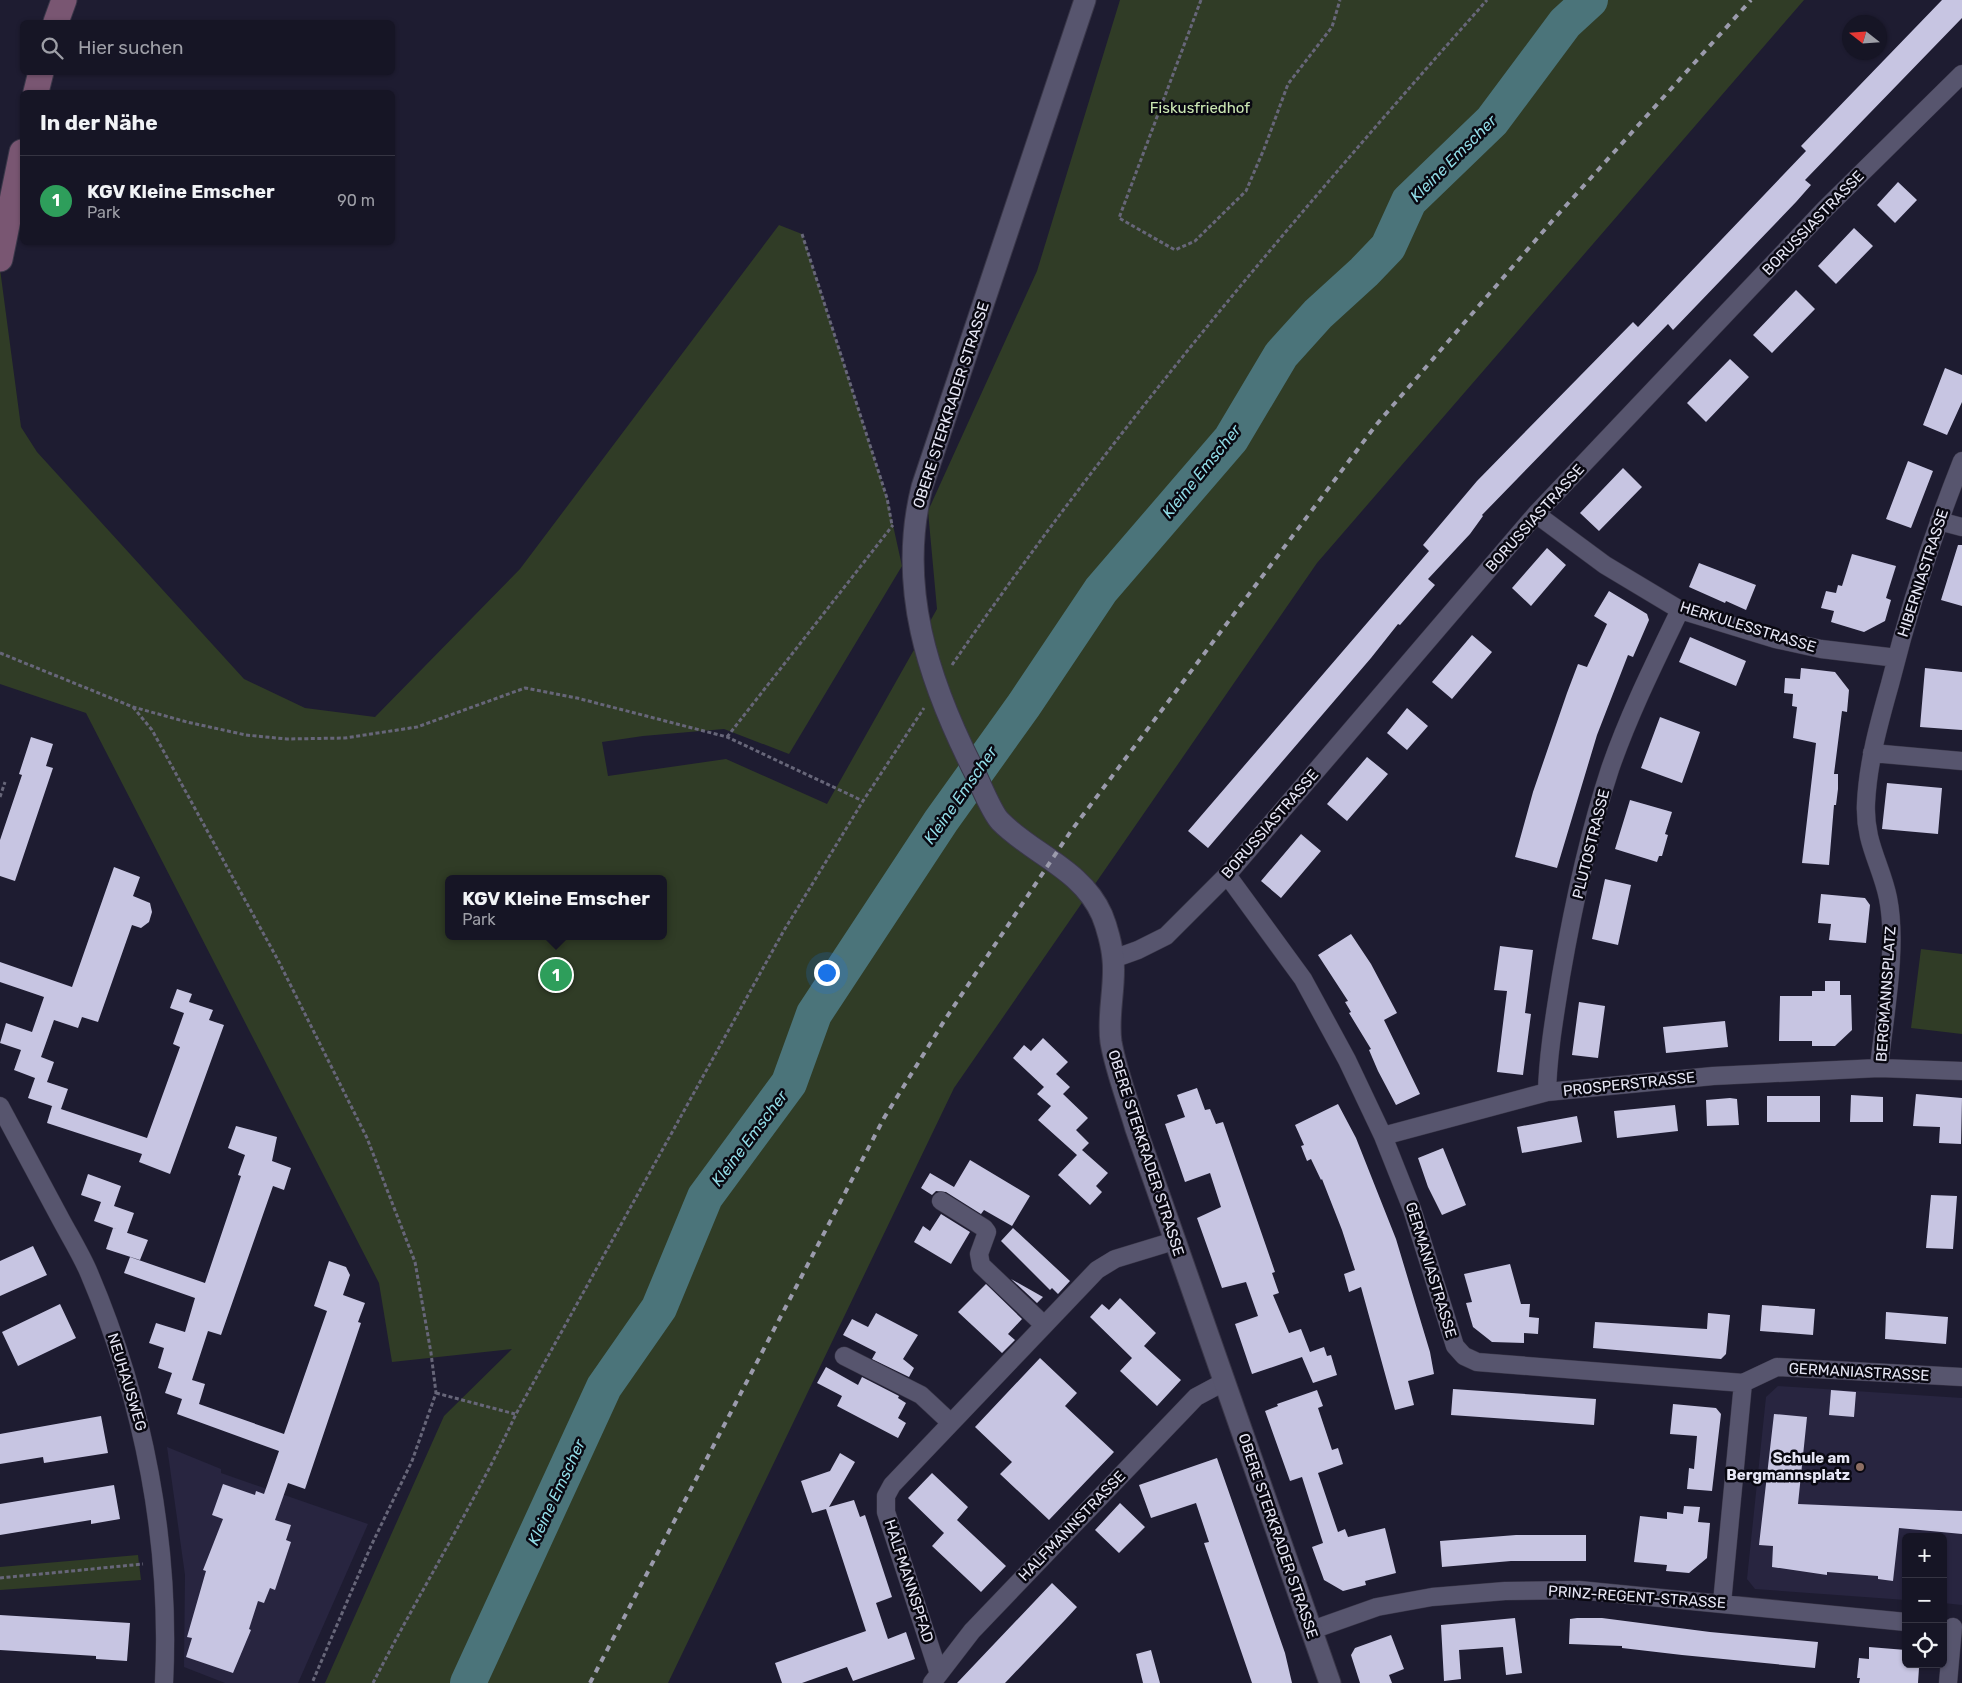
<!DOCTYPE html>
<html lang="de">
<head>
<meta charset="utf-8">
<style>
  body { margin:0; font-family:Rubik,sans-serif; background:#1f1e2d; color:#f1f3f6 }
  .controls { position:absolute; right:15px; bottom:15px; display:grid; overflow:hidden; border-radius:8px; box-shadow:0 1px 4px #0004 }
  .controls button { width:45px; height:45px; display:grid; place-items:center; padding:0; border:0; border-bottom:1px solid #353442; background:#161525; color:#f1f3f6; font:25px sans-serif }
  .compass { position:absolute; left:1842px; top:15px; width:45px; height:45px; border-radius:50%; background:#161525; box-shadow:0 1px 4px #0004; rotate:287deg }
  .you { position:absolute; left:826px; top:972px; width:18px; height:18px; margin:-12px; border:4px solid #fff; border-radius:50%; background:#1a73e8; box-shadow:0 0 0 8px #1a73e833 }
  .badge { display:grid; place-items:center; width:32px; height:32px; border-radius:50%; background:#7abff8; color:#fff; font-size:16px; font-weight:700 }
  .pin { position:absolute; translate:-50% -50%; border:2px solid #fff; box-shadow:0 1px 5px #0006 }
  .popup { position:absolute; left:445px; top:875px; width:222px; height:65px; box-sizing:border-box; display:grid; place-content:center; border-radius:8px; background:#161525; filter:drop-shadow(0 1px 4px #0005); font-size:16px; white-space:nowrap; color:#9e9fa7 }
  .popup b { font-size:19px; color:#f1f3f6 }
  .popup::after { content:''; position:absolute; left:50%; top:100%; margin-left:-10px; border:10px solid transparent; border-top-color:#161525 }
  .list { margin:0; padding:0; list-style:none }
  h2 { display:flex; justify-content:space-between; align-items:center; height:65px; margin:0; padding:0 20px; font-size:21px }
  h2 small { font-size:16px; font-weight:400; color:#9e9fa7 }
  .list li { display:grid; grid-template-columns:32px 1fr auto; gap:15px; align-items:center; box-sizing:border-box; height:90px; padding:0 20px; border-top:1px solid #353442 }
  .list b { display:block; font-size:19px; white-space:nowrap }
  .list p { margin:0; font-size:16px; white-space:nowrap; color:#9e9fa7 }
  .list em { font-size:16px; font-style:normal; color:#9e9fa7 }
  .icon { flex:none; width:28px; height:28px; fill:none; stroke:currentColor; stroke-width:2; stroke-linecap:round; stroke-linejoin:round }
  .map { position:relative; flex:none; width:1962px; height:1683px; overflow:hidden }
  .search { position:absolute; background:#161525; box-shadow:0 1px 4px #0004; left:20px; top:20px; width:375px; height:55px; display:flex; align-items:center; gap:12px; box-sizing:border-box; padding:0 18px; border-radius:8px; color:#9e9fa7; font-size:19px }
  .panel { position:absolute; background:#161525; box-shadow:0 1px 4px #0004; left:20px; top:90px; width:375px; height:155px; border-radius:8px }
  .map>svg:first-child { display:block }
</style>
</head>
<body>
<div class="map">
<svg width="1962" height="1683" viewBox="0 0 1962 1683">
  <rect width="100%" height="100%" fill="#1e1c31"/>
  <path fill="#282540" d="M1778,1386L1962,1398V1605L1943,1603V1537H1906V1600L1755,1589L1747,1579L1766,1397Z
    M167,1447L221,1469V1473L368,1524L298,1683H225L184,1667L185,1575Z"/>
  <path fill="#303c26" fill-rule="evenodd" d="M1120,0H1804L1317,563L954,1088L668,1683H325L444,1416L512,1349L392,1362L379,1283L86,713L0,684V269L21,427L37,452L244,679L305,708L375,717L520,569L779,225L802,234L887,498L902,566L789,754L724,729L643,736L602,742L608,776L726,759L827,804L937,609L928,511L1037,271ZM448,879H664V936H448Z
    M1921,949L1962,954V1034L1911,1028Z
    M138,1555L141,1580L0,1590V1567Z"/>
  <g fill="none" stroke-linecap="round" stroke-linejoin="round">
    <path stroke="#4b747a" stroke-width="36" d="M468,1683L604,1387L659,1308L705,1197L789,1083L814,1014L941,821L1024,705L1101,590L1231,439L1281,355L1318,314L1364,272L1388,247L1409,201L1492,121L1565,23L1590,0"/>
  </g>
  <path fill="#c7c5e2" d="M1942,0H1962V18L1805,180L1811,185L1796,202L1673,330L1668,324L1482,515L1483,516L1470,534L1428,579L1435,585L1400,625L1398,624L1371,658L1208,848L1188,831L1429,551L1423,545L1477,481L1633,322L1638,327L1806,151L1801,146Z
    M1898,182L1917,200L1895,223L1877,205Z
    M1854,228L1873,246L1836,284L1818,266Z
    M1796,290L1815,309L1772,353L1753,335Z
    M1730,359L1749,377L1706,422L1687,403Z
    M1945,368L1962,375V402L1947,435L1923,425Z
    M1908,461L1933,471L1911,528L1886,519Z
    M1623,468L1642,487L1599,531L1580,513Z
    M1958,545H1962V606L1941,600Z
    M1547,548L1566,565L1531,606L1512,588Z
    M1852,554L1896,566L1886,598L1891,600L1885,621L1864,632L1831,622L1834,611L1821,608L1826,591L1836,593L1838,585L1842,586Z
    M1699,563L1756,585L1746,610L1726,601L1725,603L1689,587Z
    M1609,591L1647,614L1649,620L1633,657L1628,655L1597,735L1557,868L1515,857L1533,792L1567,693L1578,664L1587,667L1607,624L1594,616Z
    M1472,635L1492,652L1452,699L1432,682Z
    M1690,637L1746,661L1736,686L1679,662Z
    M1801,668L1835,672L1849,690L1847,712L1842,711L1834,774H1838V789L1836,805H1834L1829,865L1802,863L1816,743L1793,738L1797,707L1792,706L1793,694L1784,693L1785,678L1800,679Z
    M1925,668L1962,672V730L1920,727Z
    M1407,708L1428,726L1407,750L1387,733Z
    M1660,717L1700,732L1682,783L1641,768Z
    M31,737L53,744L46,766L53,768L15,881L0,876V840L22,775L19,774Z
    M1367,757L1388,774L1347,821L1327,804Z
    M1887,783L1942,788L1938,834L1882,829Z
    M1630,800L1672,812L1665,834L1668,835L1662,856H1659L1657,862L1615,849Z
    M1301,834L1321,851L1281,898L1261,881Z
    M114,867L140,877L133,896L150,903L152,912L149,922L141,928L132,925L98,1022L82,1017L78,1028L54,1020L41,1057L54,1062L47,1082L68,1089L61,1109L28,1098L35,1078L14,1070L21,1050L0,1043L6,1023L32,1032L44,997L0,982V962L72,987Z
    M1605,879L1631,885L1618,945L1592,939Z
    M1821,894L1865,898L1870,905L1866,943L1829,940L1831,924L1818,923Z
    M1351,934L1371,964L1397,1013L1384,1020L1420,1094L1396,1105L1378,1071L1369,1050L1371,1049L1349,1013L1351,1012L1345,1002L1348,1001L1318,955Z
    M1500,946L1533,950L1525,1013L1531,1014L1523,1075L1497,1072L1507,991L1494,990Z
    M1825,981H1840V995H1851L1852,1030L1835,1046H1812V1041H1779L1780,996H1812V991H1825Z
    M177,989L192,994L189,1002L213,1010L209,1020L224,1025L170,1174L139,1162L142,1154L47,1123L52,1106L147,1138L180,1047L173,1044L184,1013L170,1008Z
    M1579,1002L1605,1006L1598,1058L1572,1055Z
    M1725,1021L1728,1047L1666,1053L1663,1027Z
    M1043,1038L1068,1062L1056,1074L1070,1087L1063,1094L1088,1118L1076,1130L1089,1143L1082,1150L1108,1173L1096,1186L1102,1192L1090,1205L1058,1175L1077,1155L1038,1120L1051,1106L1037,1094L1044,1087L1013,1058L1024,1045L1031,1051Z
    M1197,1088L1205,1110L1210,1109L1216,1124L1223,1122L1275,1272L1272,1273L1279,1293L1273,1295L1289,1333L1301,1329L1310,1352L1324,1347L1327,1356L1331,1355L1337,1375L1313,1383L1302,1357L1252,1374L1235,1324L1258,1316L1246,1282L1222,1288L1197,1218L1221,1207L1210,1173L1185,1182L1165,1124L1185,1117L1177,1095Z
    M1916,1094L1962,1098L1961,1144L1939,1143L1940,1127L1913,1126Z
    M1851,1095L1883,1097V1122H1850Z
    M1767,1096H1820V1122H1767Z
    M1730,1098L1737,1099L1739,1125L1707,1126L1706,1100Z
    M1338,1104L1356,1138L1396,1239L1430,1352L1434,1374L1408,1381L1414,1405L1395,1410L1361,1287L1349,1292L1344,1274L1355,1270L1342,1230L1322,1179L1321,1180L1311,1159L1307,1161L1301,1146L1304,1145L1295,1125Z
    M1675,1105L1678,1131L1617,1138L1614,1111Z
    M1577,1116L1582,1142L1522,1153L1517,1127Z
    M236,1126L277,1137L272,1161L291,1168L284,1190L273,1186L221,1335L208,1331L192,1380L205,1384L199,1404L284,1434L327,1311L314,1306L329,1261L346,1267L350,1275L343,1295L365,1303L358,1322L361,1323L305,1489L288,1483L275,1520L291,1525L286,1540L291,1542L275,1590L270,1588L264,1603L258,1601L249,1629L251,1630L233,1673L186,1657L192,1638L187,1637L206,1571L203,1570L223,1519L212,1515L223,1484L255,1495L256,1491L264,1494L279,1451L177,1414L182,1399L165,1393L172,1373L158,1368L164,1348L149,1343L156,1323L185,1332L195,1298L124,1273L130,1257L205,1283L241,1176L238,1175L245,1155L228,1148Z
    M1443,1148L1466,1205L1442,1215L1428,1187L1418,1158Z
    M970,1160L1030,1196L1012,1226L984,1210L981,1214L946,1192L936,1191L932,1195L921,1188L930,1173L954,1187Z
    M88,1174L121,1186L114,1206L134,1213L127,1233L94,1221L101,1202L81,1195Z
    M1931,1195L1957,1196L1953,1249L1926,1248Z
    M941,1214L970,1232L951,1264L914,1242L923,1226L930,1231Z
    M113,1228L148,1240L140,1260L106,1249Z
    M1013,1228L1070,1281L1058,1294L1052,1288L1050,1290L1001,1241Z
    M33,1246L47,1275L0,1296V1261Z
    M1510,1264L1521,1304H1530L1529,1317L1539,1318L1538,1334L1524,1333V1343L1492,1342L1473,1327L1466,1303L1472,1302L1464,1274Z
    M1011,1279L1043,1297L1037,1303Z
    M986,1284L1022,1319L1008,1334L1015,1340L1002,1353L958,1312Z
    M1120,1298L1156,1333L1144,1346L1181,1380L1157,1406L1120,1371L1132,1358L1090,1317L1102,1304L1109,1310Z
    M60,1304L76,1338L18,1366L2,1332Z
    M1762,1305L1815,1309L1813,1335L1760,1331Z
    M1886,1312L1948,1317L1946,1344L1885,1339Z
    M876,1313L918,1335L903,1359L914,1368L909,1377L872,1359L876,1352L843,1335L852,1319L868,1327Z
    M1708,1313L1730,1315L1726,1354L1721,1359L1593,1348L1595,1322L1707,1329Z
    M1040,1358L1077,1393L1065,1406L1114,1452L1049,1520L1000,1474L1012,1462L975,1427Z
    M826,1367L858,1385L862,1377L899,1396L898,1398L906,1403L898,1418L906,1423L898,1438L837,1406L842,1396L817,1383Z
    M1453,1389L1596,1399L1594,1425L1451,1415Z
    M1317,1390L1323,1406L1318,1408L1332,1450L1338,1448L1343,1464L1318,1473L1338,1532L1345,1529L1348,1537L1385,1528L1396,1573L1365,1581L1366,1585L1343,1591L1324,1580L1312,1547L1323,1543L1302,1477L1290,1481L1265,1411L1278,1406L1277,1404Z
    M1831,1390L1856,1392L1854,1417L1829,1415Z
    M1673,1404L1716,1408L1721,1414L1712,1491L1687,1489L1689,1468L1694,1469L1697,1436L1670,1434Z
    M1774,1414L1807,1417L1798,1504L1962,1511V1534L1899,1528L1893,1581L1878,1579V1576L1827,1572V1575L1772,1567L1773,1546L1759,1545Z
    M101,1416L108,1453L44,1463L43,1457L0,1464V1434Z
    M840,1453L855,1462L829,1507L854,1500L860,1517L865,1515L892,1597L876,1603L888,1639L906,1632L915,1659L853,1681L847,1667L802,1683H782L775,1663L866,1631L826,1509L812,1513L801,1481L830,1471Z
    M1217,1458L1285,1653L1292,1683H1252L1204,1543L1209,1542L1196,1503L1151,1518L1139,1485Z
    M932,1473L968,1507L957,1520L1006,1566L981,1592L932,1546L944,1533L908,1498Z
    M114,1485L120,1519L91,1524V1520L0,1535V1504Z
    M1120,1503L1145,1527L1119,1553L1095,1530Z
    M1684,1506L1700,1507L1698,1522L1710,1523L1707,1558L1689,1573L1666,1571L1667,1565L1634,1562L1640,1516L1667,1519V1512L1683,1514Z
    M1516,1535H1586V1561H1511L1442,1567L1440,1541Z
    M1052,1583L1077,1607L1065,1620L1005,1683H957Z
    M0,1615L130,1623L127,1661L96,1659V1656L0,1650Z
    M1515,1618L1522,1673L1506,1675L1503,1647L1459,1650L1461,1679L1444,1681L1441,1625Z
    M1577,1618H1602L1710,1632L1818,1642L1815,1668L1682,1655L1622,1648V1646L1569,1644L1570,1619Z
    M1391,1635L1404,1669L1389,1675L1392,1683H1360L1351,1655L1355,1648Z
    M1869,1647L1906,1650V1664L1919,1668L1918,1683H1859L1860,1678H1857L1859,1658L1869,1659Z
    M1151,1650L1160,1683H1143L1136,1654Z"/>
  <g fill="none" stroke-linecap="round" stroke-linejoin="round">
    <defs>
      <path id="minor" d="M1536,514L1605,565L1680,610L1775,639L1821,649L1897,658
        M1939,521L1962,527
        M1872,753L1962,761
        M1227,875L1303,979L1347,1060L1383,1136L1412,1209L1455,1346L1464,1356L1477,1362L1743,1383L1777,1367L1962,1377
        M1113,959L1138,950L1166,936L1227,875L1536,514L1825,209L1962,74
        M1879,1068C1884,1017 1898,948 1888,898C1881,864 1864,842 1866,803C1868,762 1879,723 1890,684C1909,608 1933,534 1962,461
        M1547,1092C1548,1053 1555,1014 1561,976C1573,907 1588,836 1610,769C1629,714 1655,662 1680,610
        M0,1106C20,1143 39,1179 59,1216C69,1235 81,1254 89,1273C144,1402 171,1543 164,1683
        M1383,1136L1547,1092L1713,1076L1879,1068L1962,1071
        M941,1201L984,1228L987,1232L979,1254L981,1265L1044,1325
        M844,1356L921,1395L951,1423
        M1722,1603L1743,1383
        M1312,1630L1377,1607L1432,1597L1505,1591L1579,1590L1906,1622
        M939,1674L886,1512V1496L892,1485L1097,1270L1115,1259L1174,1241
        M932,1683L972,1631L1196,1397L1224,1382
        M1948,1683L1953,1627"/>
      <path id="tertiary" d="M1085,0L922,487C897,586 928,679 972,767C979,780 991,812 1000,821C1032,854 1082,869 1102,915C1107,927 1112,946 1113,959C1116,985 1107,1014 1111,1042C1116,1071 1128,1101 1136,1129L1330,1683"/>
      <path id="secondary" d="M56,22L64,0
        M36,92L41,72
        M0,259L22,152"/>
    </defs>
    <use href="#minor" stroke="#3a3749" stroke-width="19"/>
    <use href="#tertiary" stroke="#3a3749" stroke-width="23"/>
    <use href="#secondary" stroke="#3a3749" stroke-width="27"/>
    <path stroke="#676679" stroke-width="3" stroke-dasharray="4 2.5" stroke-linecap="butt" d="M1201,0L1119,218L1175,250L1195,241L1246,191L1264,149L1288,84L1332,27L1340,0
      M802,234L887,498L892,525
      M0,653L133,707L187,722L246,735L287,739L345,738L417,727L525,688L577,698L727,737L863,801
      M952,665C1113,430 1298,213 1487,0
      M133,707L152,730L279,962L367,1138L415,1262L431,1353L436,1393L412,1461L371,1546L312,1683
      M727,737L893,525
      M0,797L5,782
      M436,1393L515,1414
      M0,1578L143,1564
      M373,1683C419,1593 473,1506 516,1414L783,932L863,801L924,708"/>
    <use href="#minor" stroke="#57556e" stroke-width="18"/>
    <use href="#tertiary" stroke="#57556e" stroke-width="21"/>
    <use href="#secondary" stroke="#795672" stroke-width="25"/>
    <path stroke="#9b9bac" stroke-width="4" stroke-dasharray="6 6" stroke-linecap="butt" d="M590,1683L884,1118L946,1018L1071,831L1376,425L1553,220L1751,0"/>
  </g>
  <circle fill="#8d6e63" stroke="#090811" stroke-width="2" cx="1860" cy="1467" r="5"/>
  <g text-anchor="middle" stroke-width="5" stroke-linejoin="round" paint-order="stroke">
    <g font-size="15" fill="#cce8b3" stroke="#090811">
      <text x="1200" y="113">Fiskusfriedhof</text>
    </g>
    <g font-size="15" fill="#e6e6f5" stroke="#090811">
      <text transform="translate(1813 223) rotate(-46)" y="5">BORUSSIASTRASSE</text>
      <text transform="translate(951 405) rotate(-72)" y="5">OBERE STERKRADER STRASSE</text>
      <text transform="translate(1535 518) rotate(-48)" y="5">BORUSSIASTRASSE</text>
      <text transform="translate(1923 573) rotate(-72)" y="5">HIBERNIASTRASSE</text>
      <text transform="translate(1748 627) rotate(17)" y="5">HERKULESSTRASSE</text>
      <text transform="translate(1270 824) rotate(-49)" y="5">BORUSSIASTRASSE</text>
      <text transform="translate(1591 844) rotate(-76)" y="5">PLUTOSTRASSE</text>
      <text transform="translate(1886 994) rotate(-86)" y="5">BERGMANNSPLATZ</text>
      <text transform="translate(1629 1084) rotate(-6)" y="5">PROSPERSTRASSE</text>
      <text transform="translate(1146 1153) rotate(72)" y="5">OBERE STERKRADER STRASSE</text>
      <text transform="translate(1431 1270) rotate(73)" y="5">GERMANIASTRASSE</text>
      <text transform="translate(1859 1372) rotate(3)" y="5">GERMANIASTRASSE</text>
      <text transform="translate(127 1382) rotate(73)" y="5">NEUHAUSWEG</text>
      <text transform="translate(1072 1526) rotate(-46)" y="5">HALFMANNSTRASSE</text>
      <text transform="translate(1278 1536) rotate(71)" y="5">OBERE STERKRADER STRASSE</text>
      <text transform="translate(909 1581) rotate(72)" y="5">HALFMANNSPFAD</text>
      <text transform="translate(1637 1597) rotate(4)" y="5">PRINZ-REGENT-STRASSE</text>
    </g>
    <g font-size="15" font-weight="bold" fill="#e6e6f5" stroke="#090811" text-anchor="end">
      <text x="1850" y="1463">Schule am<tspan x="1850" dy="17">Bergmannsplatz</tspan></text>
    </g>
    <g font-size="16" font-style="italic" fill="#91dce7" stroke="#090811">
      <text transform="translate(1453 158) rotate(-45)" y="6">Kleine Emscher</text>
      <text transform="translate(1201 471) rotate(-51)" y="6">Kleine Emscher</text>
      <text transform="translate(960 795) rotate(-55)" y="6">Kleine Emscher</text>
      <text transform="translate(749 1138) rotate(-53)" y="6">Kleine Emscher</text>
      <text transform="translate(556 1492) rotate(-65)" y="6">Kleine Emscher</text>
    </g>
  </g>
</svg>
<div class="controls">
<button>+</button>
<button>−</button>
<button><svg class="icon" aria-label="locate" viewBox="0 0 24 24"><circle cx="12" cy="12" r="6"/><path d="M12 2v4M12 18v4M2 12h4M18 12h4"/></svg></button>
</div>
<svg class="compass" viewBox="-18 -18 36 36"><path d="M0-13l5 13h-10z" fill="#e53935"/><path d="M0 13l5-13h-10z" fill="#9e9fa7"/></svg>
<div class="you"></div>
<div class="pin badge" style="left:556px;top:975px;background:#2e9e5b">1</div>
<div class="popup"><b>KGV Kleine Emscher</b>Park</div>
<div class="search"><svg class="icon" aria-label="search" viewBox="0 0 24 24"><circle cx="10" cy="10" r="6"/><path d="M15 15l6 6"/></svg>Hier suchen</div>
<section class="panel">
<h2>In der Nähe<small></small></h2>
<ul class="list">
<li><span class="badge" style="background:#2e9e5b">1</span><div><b>KGV Kleine Emscher</b><p>Park</p></div><em>90 m</em></li>
</ul>
</section>
</div>
</body>
</html>
